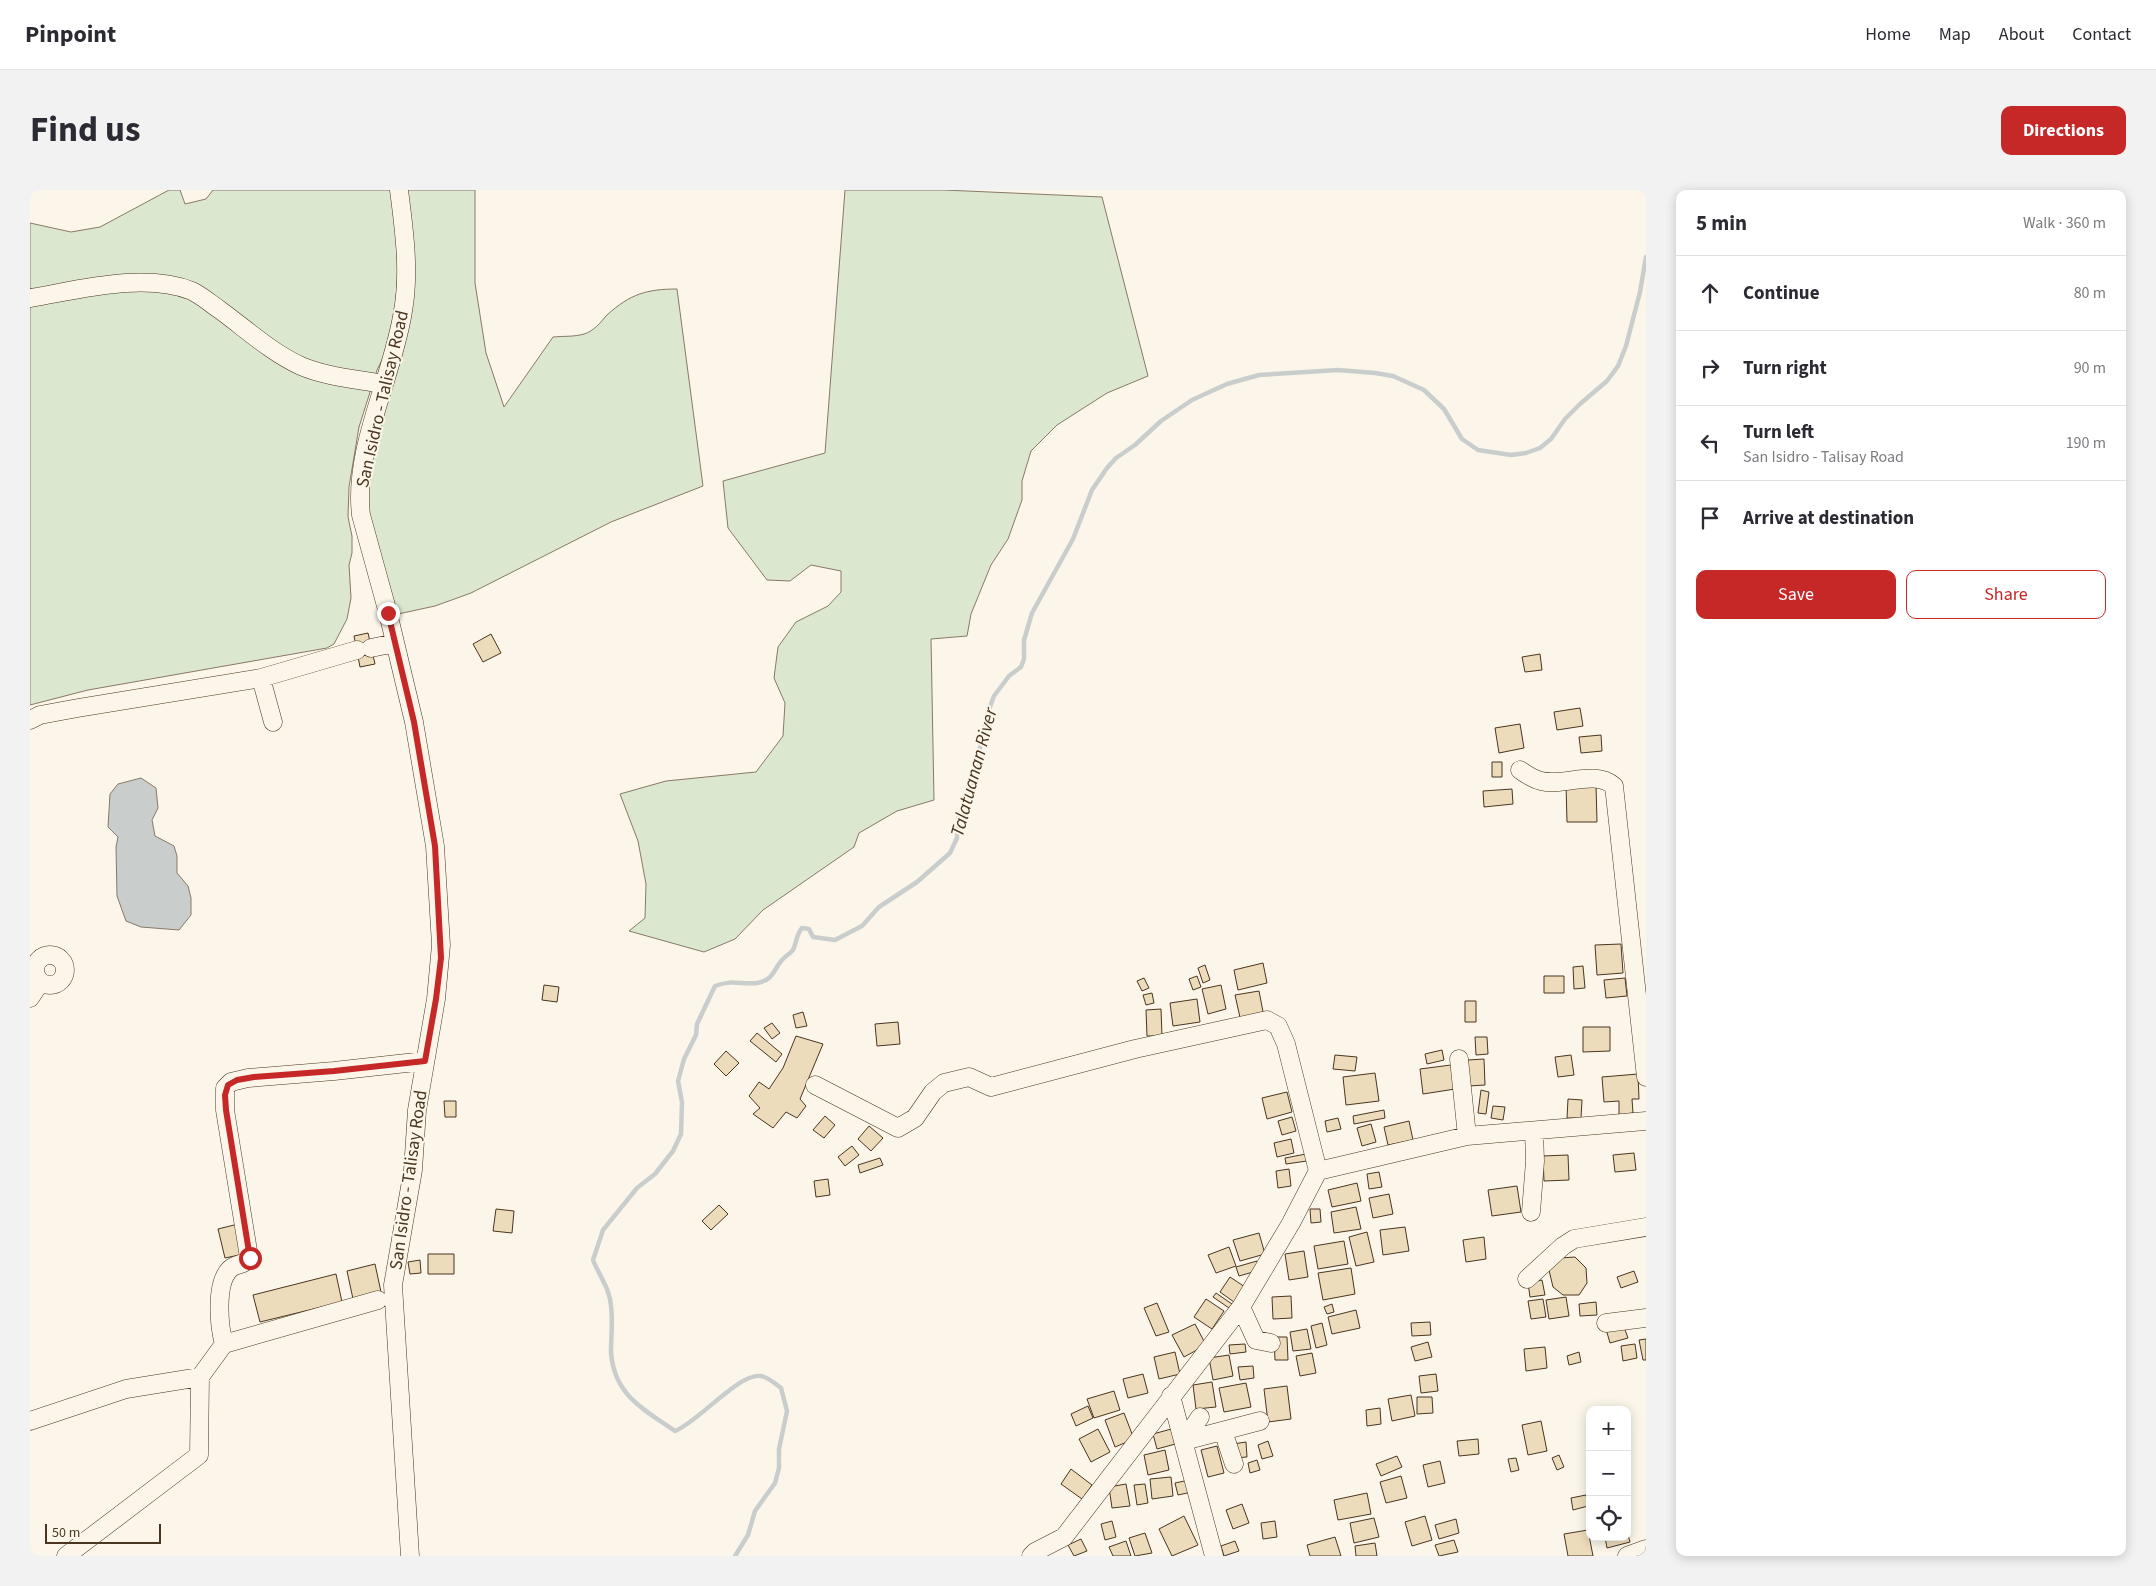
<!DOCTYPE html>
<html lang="en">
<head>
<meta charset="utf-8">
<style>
  body { margin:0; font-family:"Source Sans 3",sans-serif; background:#f2f2f3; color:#2b2b33 }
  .controls { position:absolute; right:15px; bottom:15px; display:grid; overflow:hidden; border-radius:10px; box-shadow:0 2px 12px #0003 }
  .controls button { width:45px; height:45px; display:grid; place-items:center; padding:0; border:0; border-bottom:1px solid #e1e1e2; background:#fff; color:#2b2b33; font:25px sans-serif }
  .scale { position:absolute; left:15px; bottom:12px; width:116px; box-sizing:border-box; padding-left:5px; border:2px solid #4a3520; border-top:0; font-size:14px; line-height:18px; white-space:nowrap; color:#4a3520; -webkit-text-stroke:4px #fbf6e9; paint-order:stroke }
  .stop { position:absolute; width:15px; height:15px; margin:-11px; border:4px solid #c62828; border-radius:50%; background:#fff }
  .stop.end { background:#c62828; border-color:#fff; box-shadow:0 1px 5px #0008 }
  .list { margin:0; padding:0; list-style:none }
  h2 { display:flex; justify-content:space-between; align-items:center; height:65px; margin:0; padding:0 20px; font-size:21px }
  h2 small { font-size:16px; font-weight:400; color:#7c7c81 }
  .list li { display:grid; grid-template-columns:32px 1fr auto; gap:15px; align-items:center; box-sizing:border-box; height:75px; padding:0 20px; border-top:1px solid #e1e1e2 }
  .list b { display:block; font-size:19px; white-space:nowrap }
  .list p { margin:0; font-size:16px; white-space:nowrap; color:#7c7c81 }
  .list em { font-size:16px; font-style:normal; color:#7c7c81 }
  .actions { display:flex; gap:10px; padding:15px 20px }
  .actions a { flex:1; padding:11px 0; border:1px solid #c62828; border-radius:10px; text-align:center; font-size:18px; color:#c62828 }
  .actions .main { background:#c62828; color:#fff }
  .icon { flex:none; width:28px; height:28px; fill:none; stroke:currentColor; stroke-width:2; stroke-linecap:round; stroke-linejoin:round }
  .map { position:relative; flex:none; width:1616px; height:1366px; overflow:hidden; border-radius:10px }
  header { display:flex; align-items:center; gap:30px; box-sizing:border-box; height:70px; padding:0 25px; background:#fff; border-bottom:1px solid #e1e1e2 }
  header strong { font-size:24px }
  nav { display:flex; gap:28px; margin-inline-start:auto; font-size:18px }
  .intro { display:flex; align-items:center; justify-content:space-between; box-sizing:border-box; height:120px; padding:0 30px }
  h1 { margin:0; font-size:35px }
  .button { padding:12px 22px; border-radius:10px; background:#c62828; color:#fff; font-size:18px; font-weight:700 }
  main { display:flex; gap:30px; padding:0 30px }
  aside { flex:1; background:#fff; border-radius:10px; box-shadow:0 2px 12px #0003 }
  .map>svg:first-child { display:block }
</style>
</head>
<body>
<header>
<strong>Pinpoint</strong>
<nav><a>Home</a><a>Map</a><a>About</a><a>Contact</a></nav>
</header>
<div class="intro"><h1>Find us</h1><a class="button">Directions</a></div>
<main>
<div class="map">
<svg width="1616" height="1366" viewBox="0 0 1616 1366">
  <rect width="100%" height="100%" fill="#fbf6e9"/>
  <path fill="#dce7d0" stroke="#887966" d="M139,0H150L155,14L176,9L183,0H363L368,79L365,125L355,164L347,180L329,237L319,297L318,327L322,346V363L319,375L321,408L317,429L304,454L297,458L58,500L0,515V33L41,42L70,37Z
    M375,0H445V93L456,163L474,217L523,147C532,146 544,147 554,144C564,141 570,133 577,125C600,104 617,99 647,99L673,296L581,332L441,403L405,416L368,424L334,319L343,258L377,143Z
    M815,0H914L1072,7L1118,186L1077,203L1027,235L1001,261L992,291V310L978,349L961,375L941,424L937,446L901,449L904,610L867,621L829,643L824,657L733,720L705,749L674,762L599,741L615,728L616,694L608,651L590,604L636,591L726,582L753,546L755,513L744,488L748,457L766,432L798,416L811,402V381L781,375L760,391L737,390L698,338L693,291L795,263Z"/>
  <path fill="#c9cecd" stroke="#887966" d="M111,588L126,598L128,618L122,630L125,646L144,656L147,666V683L158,696L161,708V725L149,740L111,737L96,731L87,706L86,657L88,647L78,637L80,604L88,594Z"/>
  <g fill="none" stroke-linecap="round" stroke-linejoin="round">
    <path stroke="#c9cecd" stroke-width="4.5" d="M705,1366L718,1345L725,1321L745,1293L749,1278V1259L757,1221L751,1198C746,1194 738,1187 731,1186C708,1183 670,1231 645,1241C613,1219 584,1205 581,1162C581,1146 583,1131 581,1116C580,1099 569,1085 563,1070L573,1040L607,998L625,984L643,961L651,944L652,912L648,891L654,869L666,845L667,834L685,796C704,789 710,795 727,793C744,790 743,780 752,770C755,766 760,764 763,760C767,752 766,745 772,738L779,739L783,747L805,750L832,736L849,717L887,692L920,663L927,648L928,628L942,596L957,525L964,506L979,486L991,477L994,469V450L1002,423L1043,349L1062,300L1077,278L1086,268L1105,255L1131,231L1162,210L1197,194L1229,185L1308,180L1345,183L1363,186L1394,200L1414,219L1432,249L1448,260L1481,265L1496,263L1510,258L1521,249L1535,229L1550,214L1577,191L1588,176L1596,156L1610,102L1616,67"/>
  </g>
  <path fill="#ecdcbc" stroke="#4a3520" d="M338,443L345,474L330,477L324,446Z
    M461,444L471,463L453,472L443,454Z
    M1510,464L1512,480L1495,482L1492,467Z
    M1550,518L1553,536L1527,540L1524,522Z
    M1490,534L1494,558L1469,563L1465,538Z
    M1571,545L1572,561L1551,563L1549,547Z
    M1462,572H1472V587H1462Z
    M1536,594H1566L1567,632H1537Z
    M1482,599L1483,614L1454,617L1453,601Z
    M1591,754L1593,783L1567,785L1565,755Z
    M1233,773L1237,793L1208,800L1204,780Z
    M1175,775L1180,790L1173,793L1168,778Z
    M1553,776L1555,798L1544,799L1543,777Z
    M1167,786L1171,797L1163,800L1159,789Z
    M1514,786H1534V803H1514Z
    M1114,788L1119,798L1112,801L1107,791Z
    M1595,788L1597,806L1576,808L1574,790Z
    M514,795L529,797L527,812L512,810Z
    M1191,795L1196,819L1178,824L1172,799Z
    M1229,801L1234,827L1211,832L1205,805Z
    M1122,803L1124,813L1116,815L1113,805Z
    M1167,809L1170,832L1143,836L1140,813Z
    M1435,811H1446V832H1435Z
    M1131,819L1132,846H1117L1116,820Z
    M773,822L777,836L766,838L763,825Z
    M868,832L870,854L847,856L845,834Z
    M742,833L750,843L742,849L734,838Z
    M1553,837H1580V861L1553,862Z
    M727,843L752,864L746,872L720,851Z
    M766,846L793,854L770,909L776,916L767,928L756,922L743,938L723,924L730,918L719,906L729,892L739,899L753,878Z
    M1445,847H1457L1458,864L1446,865Z
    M1412,860L1414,870L1397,874L1395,864Z
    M696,861L709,873L696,886L684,874Z
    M1305,865L1327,867L1325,881L1303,879Z
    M1541,865L1544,885L1528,887L1525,867Z
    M1454,869L1455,895L1439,896L1438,870Z
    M1421,875L1425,899L1393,904L1390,879Z
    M1345,883L1349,911L1316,915L1313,887Z
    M1608,884L1609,909H1602L1603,923L1589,925V911L1574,912L1572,887Z
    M1451,900L1459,902L1456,924L1448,923Z
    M1257,902L1262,922L1237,929L1232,908Z
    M1538,909L1552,910L1551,928H1537Z
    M414,911H426V927H415Z
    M1463,916L1475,917L1473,930L1461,928Z
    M1354,920L1355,928L1324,934L1323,926Z
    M795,926L805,935L794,948L783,940Z
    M1262,927L1266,941L1252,945L1248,931Z
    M1308,928L1311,939L1297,942L1295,931Z
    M1379,931L1383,950L1358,955L1354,937Z
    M1341,934L1346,952L1332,956L1327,938Z
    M839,936L853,948L841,961L828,949Z
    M1261,949L1264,963L1247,967L1244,953Z
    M822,956L829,965L815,976L808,967Z
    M1604,963L1606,980L1585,982L1583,965Z
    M1276,964L1277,971L1256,974L1255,968Z
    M1538,965L1539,990L1514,991L1513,966Z
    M850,968L853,975L830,983L828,975Z
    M1259,979L1261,996L1248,998L1246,981Z
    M1349,982L1352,997L1339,999L1337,984Z
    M798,989L800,1005L786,1007L784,991Z
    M1327,993L1331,1011L1302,1017L1298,1000Z
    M1487,996L1491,1022L1462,1026L1458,1000Z
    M1359,1004L1363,1024L1343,1028L1339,1008Z
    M689,1015L698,1024L681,1040L672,1031Z
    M1326,1017L1331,1039L1304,1043L1301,1022Z
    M466,1019L484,1021L482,1043L463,1041Z
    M1280,1019H1290L1291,1032L1281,1033Z
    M208,1034L214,1064L195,1068L188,1039Z
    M1375,1037L1379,1061L1353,1065L1350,1040Z
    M1337,1042L1344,1072L1326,1076L1319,1047Z
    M1229,1043L1235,1064L1210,1071L1203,1050Z
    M1454,1047L1456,1069L1436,1072L1433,1050Z
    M1314,1051L1318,1074L1288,1079L1284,1056Z
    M1199,1057L1206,1076L1186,1083L1178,1065Z
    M1274,1061L1278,1087L1259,1090L1255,1064Z
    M398,1064H424V1084H398Z
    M1545,1067L1556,1078L1557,1093L1549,1105H1533L1523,1097L1519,1080L1530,1068Z
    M390,1070L391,1083L380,1084L378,1072Z
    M1227,1071L1230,1080L1209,1086L1206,1077Z
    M345,1074L351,1102L323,1109L317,1081Z
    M1321,1078L1325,1104L1293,1110L1288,1083Z
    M1604,1081L1608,1092L1591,1098L1587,1087Z
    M306,1084L312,1112L230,1132L223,1105Z
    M1200,1087L1215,1097L1204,1112L1190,1102Z
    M1512,1090L1515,1105L1500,1107L1498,1093Z
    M1186,1103L1202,1114L1199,1118L1183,1107Z
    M1261,1106L1262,1128L1243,1129L1242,1107Z
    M1536,1107L1539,1126L1519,1129L1516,1110Z
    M1176,1109L1194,1121L1182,1139L1164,1127Z
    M1513,1109L1516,1127L1501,1129L1498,1111Z
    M1566,1112L1567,1125L1550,1126L1549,1114Z
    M1127,1113L1139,1142L1126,1146L1114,1118Z
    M1302,1114L1304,1122L1297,1124L1294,1117Z
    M1326,1120L1330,1138L1302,1144L1298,1127Z
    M1400,1132L1401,1145L1382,1146L1381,1133Z
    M1292,1133L1297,1155L1286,1158L1281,1136Z
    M1165,1134L1176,1155L1154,1167L1142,1145Z
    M1593,1134L1598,1148L1580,1153L1576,1139Z
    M1277,1139L1281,1159L1263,1161L1260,1142Z
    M1244,1147H1257L1258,1170H1245Z
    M1616,1149V1170H1613L1609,1150Z
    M1398,1152L1402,1167L1385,1171L1381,1157Z
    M1215,1154L1216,1162L1200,1164L1199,1155Z
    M1605,1154L1607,1168L1593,1171L1591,1156Z
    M1515,1157L1517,1178L1496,1181L1494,1159Z
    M1145,1162L1150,1184L1129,1189L1124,1167Z
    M1549,1162L1551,1172L1539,1175L1537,1166Z
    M1282,1163L1286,1183L1270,1186L1266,1166Z
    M1199,1165L1203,1186L1183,1190L1179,1168Z
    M1223,1176L1224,1188L1210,1190L1208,1177Z
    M1113,1184L1118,1203L1098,1208L1093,1189Z
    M1406,1184L1408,1201L1391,1203L1389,1186Z
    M1182,1192L1186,1217L1166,1219L1163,1195Z
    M1216,1193L1221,1217L1194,1222L1189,1198Z
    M1257,1196L1261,1229L1238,1232L1234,1199Z
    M1084,1201L1090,1220L1064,1228L1057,1209Z
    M1381,1205L1385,1226L1362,1231L1358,1209Z
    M1387,1207H1402L1403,1223L1387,1224Z
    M1058,1216L1063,1228L1046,1236L1041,1224Z
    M1350,1218L1351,1234L1337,1236L1336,1220Z
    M1094,1223L1104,1249L1085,1257L1075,1230Z
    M1511,1231L1517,1261L1498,1265L1492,1235Z
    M1145,1238L1149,1253L1127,1259L1123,1244Z
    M1068,1239L1080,1262L1061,1272L1049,1249Z
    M1448,1249L1449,1264L1429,1266L1427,1251Z
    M1238,1251L1243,1266L1232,1269L1228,1255Z
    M1216,1252L1217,1267L1204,1268L1203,1254Z
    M1187,1256L1194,1283L1178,1287L1171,1260Z
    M1135,1260L1139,1280L1118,1285L1114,1265Z
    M1529,1265L1534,1277L1527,1280L1522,1268Z
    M1367,1266L1372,1277L1351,1286L1346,1274Z
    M1486,1268L1489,1280L1481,1282L1478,1269Z
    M1227,1270L1230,1280L1220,1283L1218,1273Z
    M1410,1271L1415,1293L1398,1297L1393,1275Z
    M1041,1279L1062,1295L1052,1309L1031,1294Z
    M1371,1286L1377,1308L1356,1313L1350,1292Z
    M1141,1287L1143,1306L1122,1309L1120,1289Z
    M1159,1290L1162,1302L1148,1305L1145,1293Z
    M1096,1294L1100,1316L1082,1318L1079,1297Z
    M1115,1294L1118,1313L1107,1315L1104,1295Z
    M1337,1303L1341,1324L1308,1330L1304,1310Z
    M1556,1305L1558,1316L1543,1320L1541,1308Z
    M1212,1314L1219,1333L1203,1339L1196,1320Z
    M1154,1326L1168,1355L1142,1366L1129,1339Z
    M1395,1326L1402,1350L1382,1356L1375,1332Z
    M1344,1328L1349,1347L1324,1353L1320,1333Z
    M1426,1329L1429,1343L1409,1349L1405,1335Z
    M1082,1331L1086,1347L1075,1350L1071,1334Z
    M1245,1331L1247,1347L1233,1349L1231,1333Z
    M1558,1340L1563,1366H1538L1534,1344Z
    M1597,1341L1600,1352L1577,1358L1575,1347H1597Z
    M1115,1343L1122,1363L1105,1366L1099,1348Z
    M1305,1347L1311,1366H1280L1277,1355Z
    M1051,1349L1057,1361L1044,1366L1038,1355Z
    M1424,1350L1428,1362L1409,1366L1405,1355Z
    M1096,1351L1101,1366H1083L1079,1357Z
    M1205,1351L1209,1361L1194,1366L1191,1356Z
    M1345,1353L1347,1366H1326L1325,1356Z"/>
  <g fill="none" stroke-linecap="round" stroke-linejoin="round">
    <defs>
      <path id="minor" d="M369,0C374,39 380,82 373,121C363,187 323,258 331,325L358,423L384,532L405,656L411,755L406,809L387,920L383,980L363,1095L380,1366
        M0,108C49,100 114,82 162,101C172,106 180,113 190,120C216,139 242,163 271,176C297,187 326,189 353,194
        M341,458L365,453
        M231,488L243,532
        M0,530L10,525L48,518L231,488L327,460
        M1490,580C1497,585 1503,589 1511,591C1534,597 1564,579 1584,596L1616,887
        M5 780a15 15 0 1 1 30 0a15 15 0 1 1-30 0Z
        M0,808L10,793
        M1429,869L1437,946
        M785,895L868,938L885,928L903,902L914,893L939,887L961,897L1105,859L1237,830L1248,836L1256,854L1288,981
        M1501,1022L1505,971L1504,941
        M1497,1089L1533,1056L1544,1049L1616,1037
        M348,1110L194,1154C189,1136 185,1093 200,1079C206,1073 215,1076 219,1067L195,920V898L201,892L218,888L304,881L395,871
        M1211,1117L1226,1150L1241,1153
        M1576,1133L1616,1128
        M1141,1206L1184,1366
        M0,1231L96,1199L170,1187
        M1193,1241L1204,1274
        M1159,1250L1162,1239L1170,1227
        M1154,1251L1230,1231
        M36,1366L169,1265L170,1187L194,1154
        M1001,1366L1005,1362L1034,1347L1211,1117L1261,1033L1288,981L1437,946L1616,931
        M1597,1366L1616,1359"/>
    </defs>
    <use href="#minor" stroke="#4a3520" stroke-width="19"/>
    <use href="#minor" stroke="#fbf6e9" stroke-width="18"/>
  </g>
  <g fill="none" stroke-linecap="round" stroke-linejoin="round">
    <path stroke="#c62828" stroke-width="6" d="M220,1068L196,920L195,905L198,895L207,890L224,887L304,881L395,871L406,809L411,768L405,656L384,532L358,423"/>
  </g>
  <g text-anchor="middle" stroke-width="4" stroke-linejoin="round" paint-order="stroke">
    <g font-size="18" fill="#4a3520" stroke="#fbf6e9">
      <text transform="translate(352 209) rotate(-77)" y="6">San Isidro - Talisay Road</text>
      <text transform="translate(378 990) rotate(-82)" y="6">San Isidro - Talisay Road</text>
    </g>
    <g font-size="19" font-style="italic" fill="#4a3520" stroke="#fbf6e9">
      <text transform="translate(943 582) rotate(-75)" y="7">Talatuanan River</text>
    </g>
  </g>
</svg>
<div class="controls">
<button>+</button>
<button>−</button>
<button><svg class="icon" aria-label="locate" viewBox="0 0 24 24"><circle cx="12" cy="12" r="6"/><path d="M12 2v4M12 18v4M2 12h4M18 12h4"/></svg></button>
</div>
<div class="scale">50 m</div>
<div class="stop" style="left:220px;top:1068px"></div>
<div class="stop end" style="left:358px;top:423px"></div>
</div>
<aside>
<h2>5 min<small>Walk · 360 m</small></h2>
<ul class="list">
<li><svg class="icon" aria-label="ahead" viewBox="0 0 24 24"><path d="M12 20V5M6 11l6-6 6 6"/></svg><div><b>Continue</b></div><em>80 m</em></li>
<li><svg class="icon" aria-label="right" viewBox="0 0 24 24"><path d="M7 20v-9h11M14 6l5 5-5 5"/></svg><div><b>Turn right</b></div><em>90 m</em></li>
<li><svg class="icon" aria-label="left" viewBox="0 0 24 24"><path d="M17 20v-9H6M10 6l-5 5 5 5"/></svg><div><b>Turn left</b><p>San Isidro - Talisay Road</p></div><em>190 m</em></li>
<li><svg class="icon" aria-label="arrive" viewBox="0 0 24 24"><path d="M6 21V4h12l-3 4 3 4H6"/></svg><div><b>Arrive at destination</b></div></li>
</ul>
<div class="actions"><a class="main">Save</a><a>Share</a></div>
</aside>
</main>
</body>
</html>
